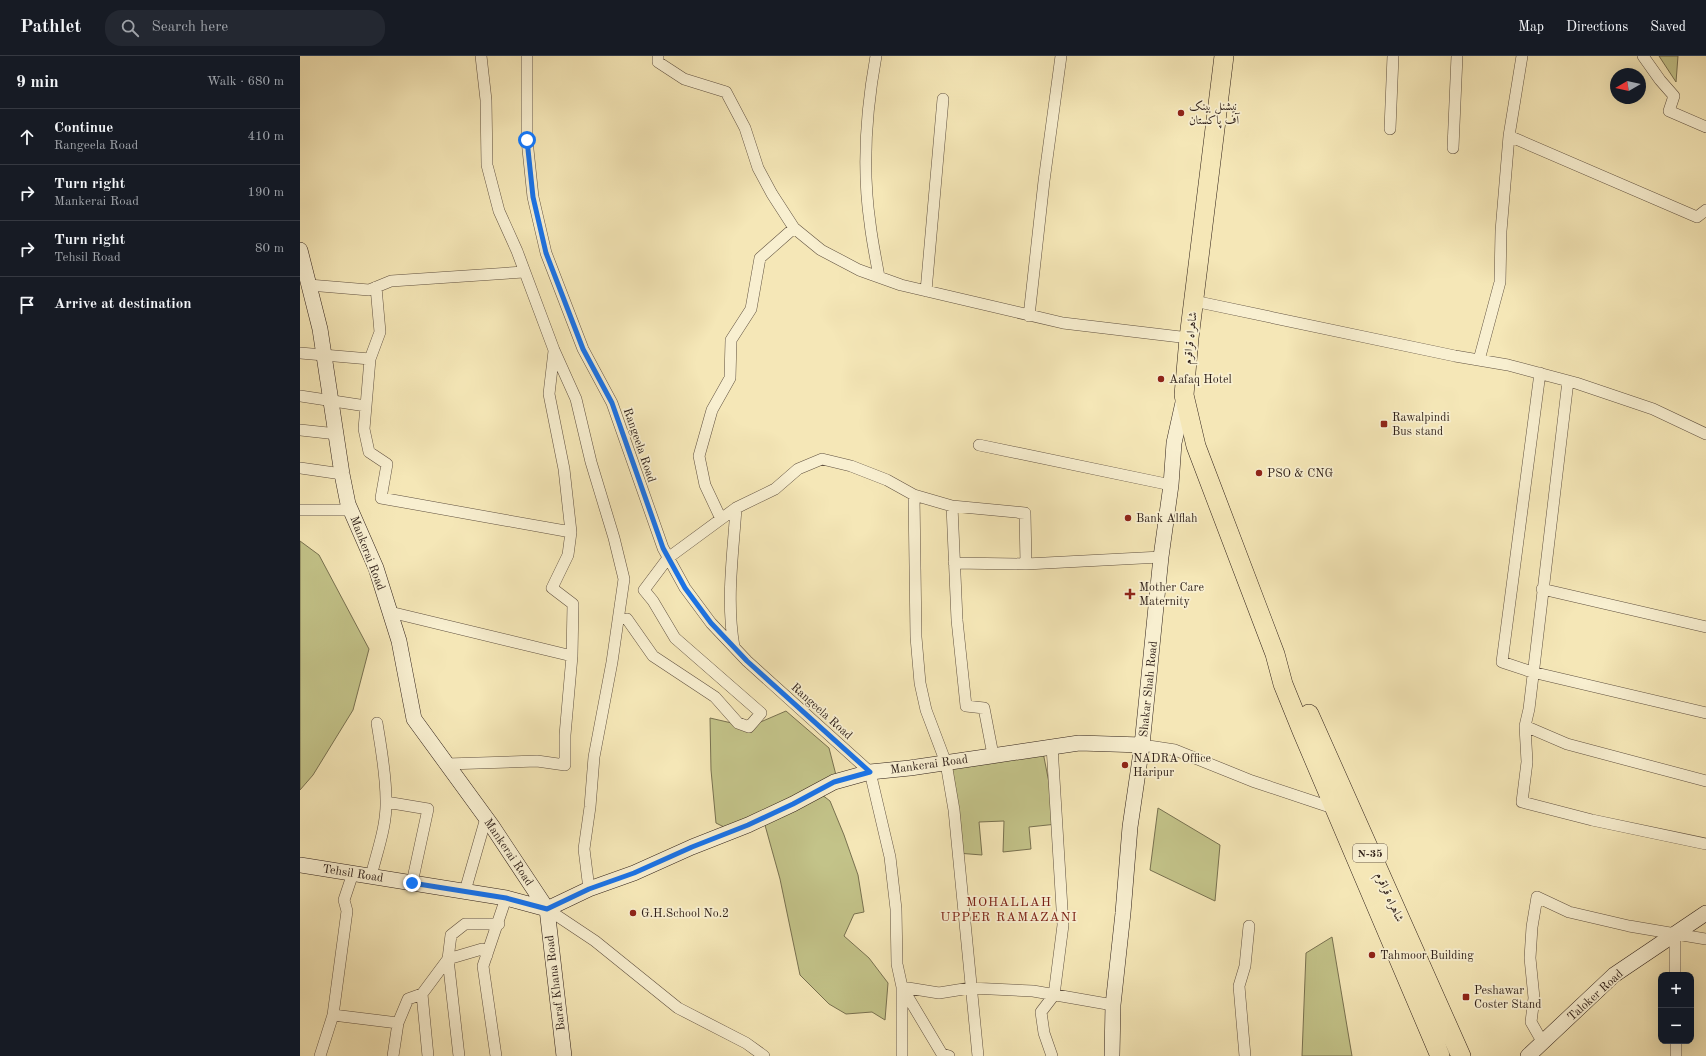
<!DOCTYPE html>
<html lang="en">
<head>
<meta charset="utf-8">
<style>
  body { margin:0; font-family:"Old Standard TT",Amiri,serif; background:#242831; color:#f1f3f6 }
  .controls { position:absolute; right:12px; bottom:12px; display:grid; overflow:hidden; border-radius:8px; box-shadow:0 4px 16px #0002 }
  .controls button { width:36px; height:36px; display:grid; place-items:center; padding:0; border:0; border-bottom:1px solid #363941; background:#171b24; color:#f1f3f6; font:20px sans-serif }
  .compass { position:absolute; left:1310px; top:12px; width:36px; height:36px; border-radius:50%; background:#171b24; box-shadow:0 4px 16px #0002; rotate:261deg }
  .stop { position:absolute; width:12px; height:12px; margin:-9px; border:3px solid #1a73e8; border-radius:50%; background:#fff }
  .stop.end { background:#1a73e8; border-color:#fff; box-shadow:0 1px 4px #0008 }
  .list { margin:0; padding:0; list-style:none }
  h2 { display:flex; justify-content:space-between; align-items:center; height:52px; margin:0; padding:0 16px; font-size:17px }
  h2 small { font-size:13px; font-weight:400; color:#9ea1a6 }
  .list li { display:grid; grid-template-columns:26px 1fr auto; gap:12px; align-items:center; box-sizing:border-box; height:56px; padding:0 16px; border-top:1px solid #363941 }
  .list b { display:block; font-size:15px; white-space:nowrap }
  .list p { margin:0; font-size:13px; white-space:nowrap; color:#9ea1a6 }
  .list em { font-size:13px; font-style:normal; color:#9ea1a6 }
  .icon { flex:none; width:22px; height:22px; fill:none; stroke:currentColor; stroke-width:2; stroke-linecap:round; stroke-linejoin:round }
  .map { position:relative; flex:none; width:1406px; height:1000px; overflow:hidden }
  header { display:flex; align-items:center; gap:24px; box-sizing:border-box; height:56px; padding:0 20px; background:#171b24; border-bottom:1px solid #363941 }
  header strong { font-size:19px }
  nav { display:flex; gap:22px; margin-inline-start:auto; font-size:14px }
  .search { width:280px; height:36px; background:#242831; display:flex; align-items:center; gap:10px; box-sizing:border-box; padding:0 14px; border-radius:16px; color:#9ea1a6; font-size:15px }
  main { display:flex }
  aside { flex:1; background:#171b24 }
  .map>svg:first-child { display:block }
</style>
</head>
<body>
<header>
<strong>Pathlet</strong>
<div class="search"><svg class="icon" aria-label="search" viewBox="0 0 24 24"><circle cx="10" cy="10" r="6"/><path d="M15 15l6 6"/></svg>Search here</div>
<nav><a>Map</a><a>Directions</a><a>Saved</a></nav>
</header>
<main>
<aside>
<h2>9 min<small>Walk · 680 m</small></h2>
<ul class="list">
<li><svg class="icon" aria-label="ahead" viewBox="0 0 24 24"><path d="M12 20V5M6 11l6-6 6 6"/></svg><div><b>Continue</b><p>Rangeela Road</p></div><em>410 m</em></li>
<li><svg class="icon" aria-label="right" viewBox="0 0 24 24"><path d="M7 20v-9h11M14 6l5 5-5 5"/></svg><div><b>Turn right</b><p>Mankerai Road</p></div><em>190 m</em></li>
<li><svg class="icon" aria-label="right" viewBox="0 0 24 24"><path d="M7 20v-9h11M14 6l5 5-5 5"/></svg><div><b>Turn right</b><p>Tehsil Road</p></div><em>80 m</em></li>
<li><svg class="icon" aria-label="arrive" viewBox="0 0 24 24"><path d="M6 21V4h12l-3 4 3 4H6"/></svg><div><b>Arrive at destination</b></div></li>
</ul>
</aside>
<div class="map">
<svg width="1406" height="1000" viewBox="0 0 1406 1000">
  <rect width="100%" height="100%" fill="#f5e7b7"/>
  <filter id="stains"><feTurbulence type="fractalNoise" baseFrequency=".005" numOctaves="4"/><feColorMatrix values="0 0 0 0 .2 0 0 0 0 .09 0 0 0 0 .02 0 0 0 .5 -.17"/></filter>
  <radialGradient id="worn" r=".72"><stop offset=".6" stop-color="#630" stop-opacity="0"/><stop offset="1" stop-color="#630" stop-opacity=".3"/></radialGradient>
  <path fill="#c3c389" stroke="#787150" d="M1359,0H1378L1376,26Z
    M0,485L19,499L69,593L53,654L13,719L0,734Z
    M486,655L529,692L537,723L517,735L530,745L544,779L558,819L564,856L554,858L544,880L569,902L588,927L585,964L572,956L546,958L529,948L500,919L480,823L463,762L432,775L416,767L411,714L410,662L449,671Z
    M742,691L757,768L729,771L731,793L703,796L704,765L679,766L682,799L657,797L646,707Z
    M858,752L920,789L915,845L850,814Z
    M1032,881L1052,1000H1002L1006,897Z"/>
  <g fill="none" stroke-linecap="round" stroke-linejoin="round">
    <defs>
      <path id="street" d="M181,0L186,44L187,109L199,155L217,195L254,294L276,343L291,406L314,482L324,523L312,606L294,701L290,751L284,793L289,833
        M227,0V84L233,141L246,197L283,293L312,347L363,492L385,532L411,567L447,605L570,716L590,801L596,853L597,908L602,931L642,998L649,1000
        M358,0V6L384,23L426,36L445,72L458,112L472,138L494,172L460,202L451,253L431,284L430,322L412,354L399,400L405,429L421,463
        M576,0C566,55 562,112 570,167C572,185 576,203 579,221
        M1343,0L1360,24L1374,40L1369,55L1406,71
        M1090,73L1093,0
        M1209,80L1397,161L1406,154
        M1153,92L1157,0
        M494,172L521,194L559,214L601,229L763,267L889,282
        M9,229L69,234L91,225L224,216
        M626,235L643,43
        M894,245L1155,300L1208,309L1276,327L1353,353L1406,378
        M729,260L744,125L761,0
        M0,297L70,303L66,350L0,340
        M70,303L80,276L76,231
        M1179,304L1200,226L1201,175L1209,80L1222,0
        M1240,317L1202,606L1232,616L1406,657
        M1268,325L1229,653L1225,670L1227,706L1222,746L1292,764L1406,788
        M66,350L64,373L69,396L87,408L81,442L271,476L264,413L249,338L254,295
        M0,374L37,378
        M679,389L871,429
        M0,412L42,418
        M614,439L616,581L620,627L626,654L646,707L654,754L678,1000
        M652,450L657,564L666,650L684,652L693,699
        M0,454H51
        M654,507L726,508L861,501
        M1242,533L1406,571
        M90,556L272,600L273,548L252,532L268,499L271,476
        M327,563L353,600L415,641L438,667L449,671L461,657L375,582L353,545L344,534L368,502L436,452L475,433L498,413L522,403L551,410L587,424L614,439L652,450L725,457L726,508
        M434,591C426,544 433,499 436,452
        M1225,670L1267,688L1406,725
        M842,689L875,694L952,725L1033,752
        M752,690L763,869L754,939L741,956L744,977L752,1000
        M147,708L237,705L265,709V679L272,600
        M86,746L128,753L112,827
        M71,820C77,796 87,769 86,744C86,718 81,692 77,667
        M165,835L186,762
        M247,853L295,885L378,952L446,987L464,1000
        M1375,878V919
        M122,938L148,903L182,893L187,899
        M33,959L98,967
        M1376,985V1000
        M1243,987L1231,966L1234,942L1230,902L1232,871L1237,841L1269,856L1329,870L1406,883
        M20,1000L33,959L47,855L44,844L53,817
        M93,1000L98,967L108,943L122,938L128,1000
        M159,1000L148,903L151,879L165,868H199
        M196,1000L183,910L206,842
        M602,1000V931L639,937L670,932L733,935L813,949
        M945,1000L939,930L945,910L949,870"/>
      <path id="secondary" d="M0,194L20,273L42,418L48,448L76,512L99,585L114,663L192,770L247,853L264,1000
        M0,809L206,842L247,853
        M247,853L289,833L334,817L392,791L448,769L493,748L534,726L570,716L610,712L779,687L842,689
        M812,1000L813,949L823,857L830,771L842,689L861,501L871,429L874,387L884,342
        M1228,1000L1314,919L1406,857"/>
      <path id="highway" d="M924,0L889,282L884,339L896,390L975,598L983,628L1002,675L1140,1000
        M1009,658L1161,1000"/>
    </defs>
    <use href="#street" stroke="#605140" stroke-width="12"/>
    <use href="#secondary" stroke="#2e1f18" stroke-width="16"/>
    <use href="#highway" stroke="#2e1f18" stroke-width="20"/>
    <use href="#street" stroke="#f8efd0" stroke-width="11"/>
    <use href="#secondary" stroke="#f8efd0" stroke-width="15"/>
    <use href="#highway" stroke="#f5e7b7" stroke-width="19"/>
  </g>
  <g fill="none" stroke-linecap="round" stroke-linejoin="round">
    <path stroke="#1a73e8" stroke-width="5" d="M112,827L206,842L247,853L289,833L334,817L392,791L448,769L493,748L534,726L570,716L447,605L411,567L385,532L363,492L312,347L283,293L246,197L233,141L227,84"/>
  </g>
  <g fill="#8f2418" stroke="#f8efd0" stroke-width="1.5">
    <circle cx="881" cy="57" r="4"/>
    <circle cx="861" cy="323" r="4"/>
    <rect x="1080" y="364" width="8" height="8" rx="2"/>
    <circle cx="959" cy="417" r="4"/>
    <circle cx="828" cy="462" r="4"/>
    <path d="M828 532h4v4h4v4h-4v4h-4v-4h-4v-4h4z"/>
    <circle cx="825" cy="709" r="4"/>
    <circle cx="333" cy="857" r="4"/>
    <circle cx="1072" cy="899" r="4"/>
    <rect x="1162" y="937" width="8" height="8" rx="2"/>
  </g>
  <g text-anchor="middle" stroke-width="3.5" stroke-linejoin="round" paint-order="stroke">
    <rect fill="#f8efd0" stroke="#6b5d4f" stroke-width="1" x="1053" y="788" width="34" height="18" rx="3"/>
    <g font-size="11" font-weight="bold" fill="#2e1f18">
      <text x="1070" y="801">N-35</text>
    </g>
    <g font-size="12" fill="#2e1f18" stroke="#f8efd0" text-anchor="start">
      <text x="889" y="54">نیشنل بینک<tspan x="889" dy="14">آف پاکستان</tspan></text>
      <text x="869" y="327">Aafaq Hotel</text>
      <text x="1092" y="365">Rawalpindi<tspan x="1092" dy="14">Bus stand</tspan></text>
      <text x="967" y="421">PSO &amp; CNG</text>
      <text x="836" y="466">Bank Alflah</text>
      <text x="839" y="535">Mother Care<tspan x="839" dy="14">Maternity</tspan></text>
      <text x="833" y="706">NADRA Office<tspan x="833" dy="14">Haripur</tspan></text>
      <text x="341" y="861">G.H.School No.2</text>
      <text x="1080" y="903">Tahmoor Building</text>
      <text x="1174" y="938">Peshawar<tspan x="1174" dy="14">Coster Stand</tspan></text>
    </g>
    <g font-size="12" fill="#2e1f18" stroke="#f8efd0">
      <text transform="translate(890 282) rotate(-84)" y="4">شاہراہ قراقرم</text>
      <text transform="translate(340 389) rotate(71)" y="4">Rangeela Road</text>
      <text transform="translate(68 497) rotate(69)" y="4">Mankerai Road</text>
      <text transform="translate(848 633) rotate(-84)" y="4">Shakar Shah Road</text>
      <text transform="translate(522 655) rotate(42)" y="4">Rangeela Road</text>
      <text transform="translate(629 708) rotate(-8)" y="4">Mankerai Road</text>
      <text transform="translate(209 796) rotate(56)" y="4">Mankerai Road</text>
      <text transform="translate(53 817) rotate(9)" y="4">Tehsil Road</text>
      <text transform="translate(1090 841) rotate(66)" y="4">شاہراہ قراقرم</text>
      <text transform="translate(255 927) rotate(-97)" y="4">Baraf Khana Road</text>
      <text transform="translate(1295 939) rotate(-42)" y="4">Taloker Road</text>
    </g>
    <g font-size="13" letter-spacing="1" fill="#7a1f14" stroke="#f8efd0">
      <text x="709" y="850">MOHALLAH<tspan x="709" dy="15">UPPER RAMAZANI</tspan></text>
    </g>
  </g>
  <rect width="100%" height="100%" filter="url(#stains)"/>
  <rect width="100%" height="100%" fill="url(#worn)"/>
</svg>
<div class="controls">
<button>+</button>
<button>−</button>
</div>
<svg class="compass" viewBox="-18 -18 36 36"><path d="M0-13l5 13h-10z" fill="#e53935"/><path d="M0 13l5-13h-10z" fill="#9ea1a6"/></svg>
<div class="stop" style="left:227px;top:84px"></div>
<div class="stop end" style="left:112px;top:827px"></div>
</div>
</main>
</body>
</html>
